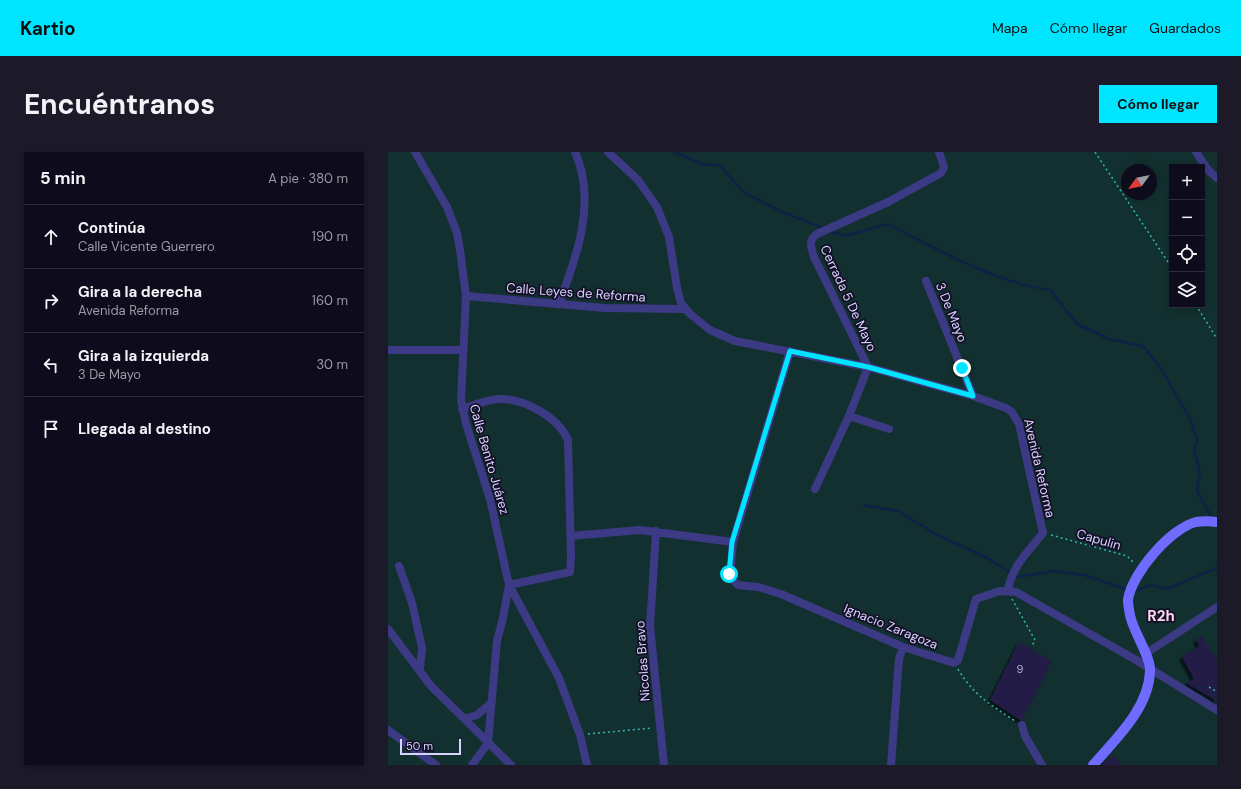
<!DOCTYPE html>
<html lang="es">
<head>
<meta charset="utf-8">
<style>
  body { margin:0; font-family:"DM Sans",sans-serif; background:#1c1929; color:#f1f3f6 }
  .controls { position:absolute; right:12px; top:12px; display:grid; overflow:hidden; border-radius:0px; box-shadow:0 2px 6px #0003 }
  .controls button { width:36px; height:36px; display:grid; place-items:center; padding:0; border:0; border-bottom:1px solid #2e2b3b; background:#0e0b1c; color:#f1f3f6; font:20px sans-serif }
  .compass { position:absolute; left:733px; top:12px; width:36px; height:36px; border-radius:50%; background:#0e0b1c; box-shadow:0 2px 6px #0003; rotate:237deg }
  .scale { position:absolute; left:12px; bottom:10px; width:61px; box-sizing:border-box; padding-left:4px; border:2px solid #d9d4ff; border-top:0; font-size:11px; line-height:14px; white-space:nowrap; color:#d9d4ff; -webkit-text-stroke:3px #130f26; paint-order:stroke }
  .stop { position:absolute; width:12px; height:12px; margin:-9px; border:3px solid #00e5ff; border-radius:50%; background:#fff }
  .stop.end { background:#00e5ff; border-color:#fff; box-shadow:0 1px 4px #0008 }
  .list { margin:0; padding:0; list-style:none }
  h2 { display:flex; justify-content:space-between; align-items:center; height:52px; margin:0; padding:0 16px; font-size:17px }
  h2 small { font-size:13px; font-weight:400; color:#9b9ba3 }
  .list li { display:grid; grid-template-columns:26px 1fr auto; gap:12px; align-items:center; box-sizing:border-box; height:64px; padding:0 16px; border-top:1px solid #2e2b3b }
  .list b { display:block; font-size:15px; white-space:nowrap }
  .list p { margin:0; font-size:13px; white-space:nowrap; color:#9b9ba3 }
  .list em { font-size:13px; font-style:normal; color:#9b9ba3 }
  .icon { flex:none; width:22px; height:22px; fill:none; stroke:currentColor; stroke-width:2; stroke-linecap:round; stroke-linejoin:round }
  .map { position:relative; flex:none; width:829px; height:613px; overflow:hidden; border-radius:0px }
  header { display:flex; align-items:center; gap:24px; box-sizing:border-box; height:56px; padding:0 20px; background:#00e5ff; color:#111 }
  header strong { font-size:19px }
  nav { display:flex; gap:22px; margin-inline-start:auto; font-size:14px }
  .intro { display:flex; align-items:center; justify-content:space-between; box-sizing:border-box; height:96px; padding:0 24px }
  h1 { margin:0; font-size:28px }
  .button { padding:10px 18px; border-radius:0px; background:#00e5ff; color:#111; font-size:14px; font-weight:700 }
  main { display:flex; gap:24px; padding:0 24px }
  aside { flex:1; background:#0e0b1c; border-radius:0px; box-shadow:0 2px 6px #0003 }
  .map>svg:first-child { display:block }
</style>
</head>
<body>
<header>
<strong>Kartio</strong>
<nav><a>Mapa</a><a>Cómo llegar</a><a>Guardados</a></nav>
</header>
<div class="intro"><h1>Encuéntranos</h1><a class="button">Cómo llegar</a></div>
<main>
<aside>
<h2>5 min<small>A pie · 380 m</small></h2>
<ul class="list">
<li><svg class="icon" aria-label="ahead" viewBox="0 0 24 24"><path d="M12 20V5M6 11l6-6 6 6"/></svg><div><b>Continúa</b><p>Calle Vicente Guerrero</p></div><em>190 m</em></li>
<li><svg class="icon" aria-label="right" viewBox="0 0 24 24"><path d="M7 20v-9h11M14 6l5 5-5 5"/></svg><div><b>Gira a la derecha</b><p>Avenida Reforma</p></div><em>160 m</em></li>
<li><svg class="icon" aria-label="left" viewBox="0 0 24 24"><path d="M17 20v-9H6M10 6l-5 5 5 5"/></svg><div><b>Gira a la izquierda</b><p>3 De Mayo</p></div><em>30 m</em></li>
<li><svg class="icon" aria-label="arrive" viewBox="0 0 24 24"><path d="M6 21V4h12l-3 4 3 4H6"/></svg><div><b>Llegada al destino</b></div></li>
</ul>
</aside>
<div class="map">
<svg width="829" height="613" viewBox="0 0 829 613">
  <defs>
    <filter id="shadow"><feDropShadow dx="-3" dy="3" stdDeviation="1" flood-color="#0009"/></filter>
  </defs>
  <rect width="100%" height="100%" fill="#130f26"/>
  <path fill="#12302f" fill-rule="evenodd" d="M0,0H829V613H0ZM784,15H814V153H784ZM739,18H763V42H739Z"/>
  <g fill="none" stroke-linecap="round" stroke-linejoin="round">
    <path stroke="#0c2248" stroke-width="2.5" d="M286,0L314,12L331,13L357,41L392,59L435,76
      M442,79L456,84L500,72C551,98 605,130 662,138L689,172L721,187L755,194L774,218L802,267L809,287L806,298L812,321L809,339L824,366
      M476,353L510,359L546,381L601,407L629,425L666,419L696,423L740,438
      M745,440L762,433L779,437L829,416"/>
  </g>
  <path fill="#241b47" filter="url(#shadow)" d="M814,484L829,509V549L798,531L806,527L794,505L811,494L808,488Z
    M631,490L664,509L634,568H632L602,548Z
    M725,603L734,613H714Z"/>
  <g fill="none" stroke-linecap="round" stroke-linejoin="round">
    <path stroke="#2fb8b0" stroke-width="1.5" stroke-dasharray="2 3" stroke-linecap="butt" d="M707,0L784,116
      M808,153L829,187
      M663,383L739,404L744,409L745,413
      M624,447L647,488L644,494
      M570,517C585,543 603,553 627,569
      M821,535L829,540
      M200,582L264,576"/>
    <path stroke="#3d3a85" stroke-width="8" d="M27,0L59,55L69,81L72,98L78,144L73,248L78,272L102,347L121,433L171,526L192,583L199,613
      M220,0L250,28L269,55L281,85L289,136L293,151L301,161L322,178L347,189L480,215L585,244L618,256L624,260L631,272L655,381C640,400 624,414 620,438
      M808,0L820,18L829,26
      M538,129L585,244
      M78,144L217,156L296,157
      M171,151C189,105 209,48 187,0
      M0,198H74
      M402,199L345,390L342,425L350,433L370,435L393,442L515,495L566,511L570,508L588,447L612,439L628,440L748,508L829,558
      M74,257C86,253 98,248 111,247C136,246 170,265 180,288L183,404L182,420L121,433
      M461,264L501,277
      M427,337L461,264L480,215L426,105C423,96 420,88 429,82L500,50L553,21L556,15L551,0
      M268,379L262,474L276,613
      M182,384L252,378L345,390
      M11,414L24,451L34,496L32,517
      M0,477L43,534L123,613
      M757,502L829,455
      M76,567L89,563L103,551
      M634,573L637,584L654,613
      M0,578L48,613
      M84,613L100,591L109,489L115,466L121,433
      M503,613L511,507L515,495"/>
    <path stroke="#6f6bff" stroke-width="10" d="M705,613C728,587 761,556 762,519C763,504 745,480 742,463C741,458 740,452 740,448C743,422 783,376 808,370C814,369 822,369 829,370"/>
  </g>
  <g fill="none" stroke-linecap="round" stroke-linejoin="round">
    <path stroke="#00e5ff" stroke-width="5" d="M341,422L344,390L402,199L480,215L585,244L574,216"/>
  </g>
  <g text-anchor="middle" stroke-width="3.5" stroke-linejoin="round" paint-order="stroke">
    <g font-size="11" fill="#aca6d1">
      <text x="632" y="521">9</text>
    </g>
    <g font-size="13" fill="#d9d4ff" stroke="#130f26">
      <text transform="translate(188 140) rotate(4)" y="5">Calle Leyes de Reforma</text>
      <text transform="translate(461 146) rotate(65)" y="5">Cerrada 5 De Mayo</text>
      <text transform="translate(564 160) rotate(68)" y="5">3 De Mayo</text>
      <text transform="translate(102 307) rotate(74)" y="5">Calle Benito Juárez</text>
      <text transform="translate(652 316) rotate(77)" y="5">Avenida Reforma</text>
      <text transform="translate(711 387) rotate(16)" y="5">Capulin</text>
      <text transform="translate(503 474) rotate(22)" y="5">Ignacio Zaragoza</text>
      <text transform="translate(254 509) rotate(-94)" y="5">Nicolas Bravo</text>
    </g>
    <g font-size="15" font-weight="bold" fill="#ffd6f0" stroke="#130f26">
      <text x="773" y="469">R2h</text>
    </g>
  </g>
</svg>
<div class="controls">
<button>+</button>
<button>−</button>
<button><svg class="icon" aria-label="locate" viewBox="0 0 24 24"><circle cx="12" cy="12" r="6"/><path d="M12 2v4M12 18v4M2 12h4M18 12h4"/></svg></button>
<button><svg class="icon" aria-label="layers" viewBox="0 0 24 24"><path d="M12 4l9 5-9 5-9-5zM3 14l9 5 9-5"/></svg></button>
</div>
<svg class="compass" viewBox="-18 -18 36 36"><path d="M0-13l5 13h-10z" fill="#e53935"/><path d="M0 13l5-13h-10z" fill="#9b9ba3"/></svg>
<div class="scale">50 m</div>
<div class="stop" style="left:341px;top:422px"></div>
<div class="stop end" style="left:574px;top:216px"></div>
</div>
</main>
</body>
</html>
